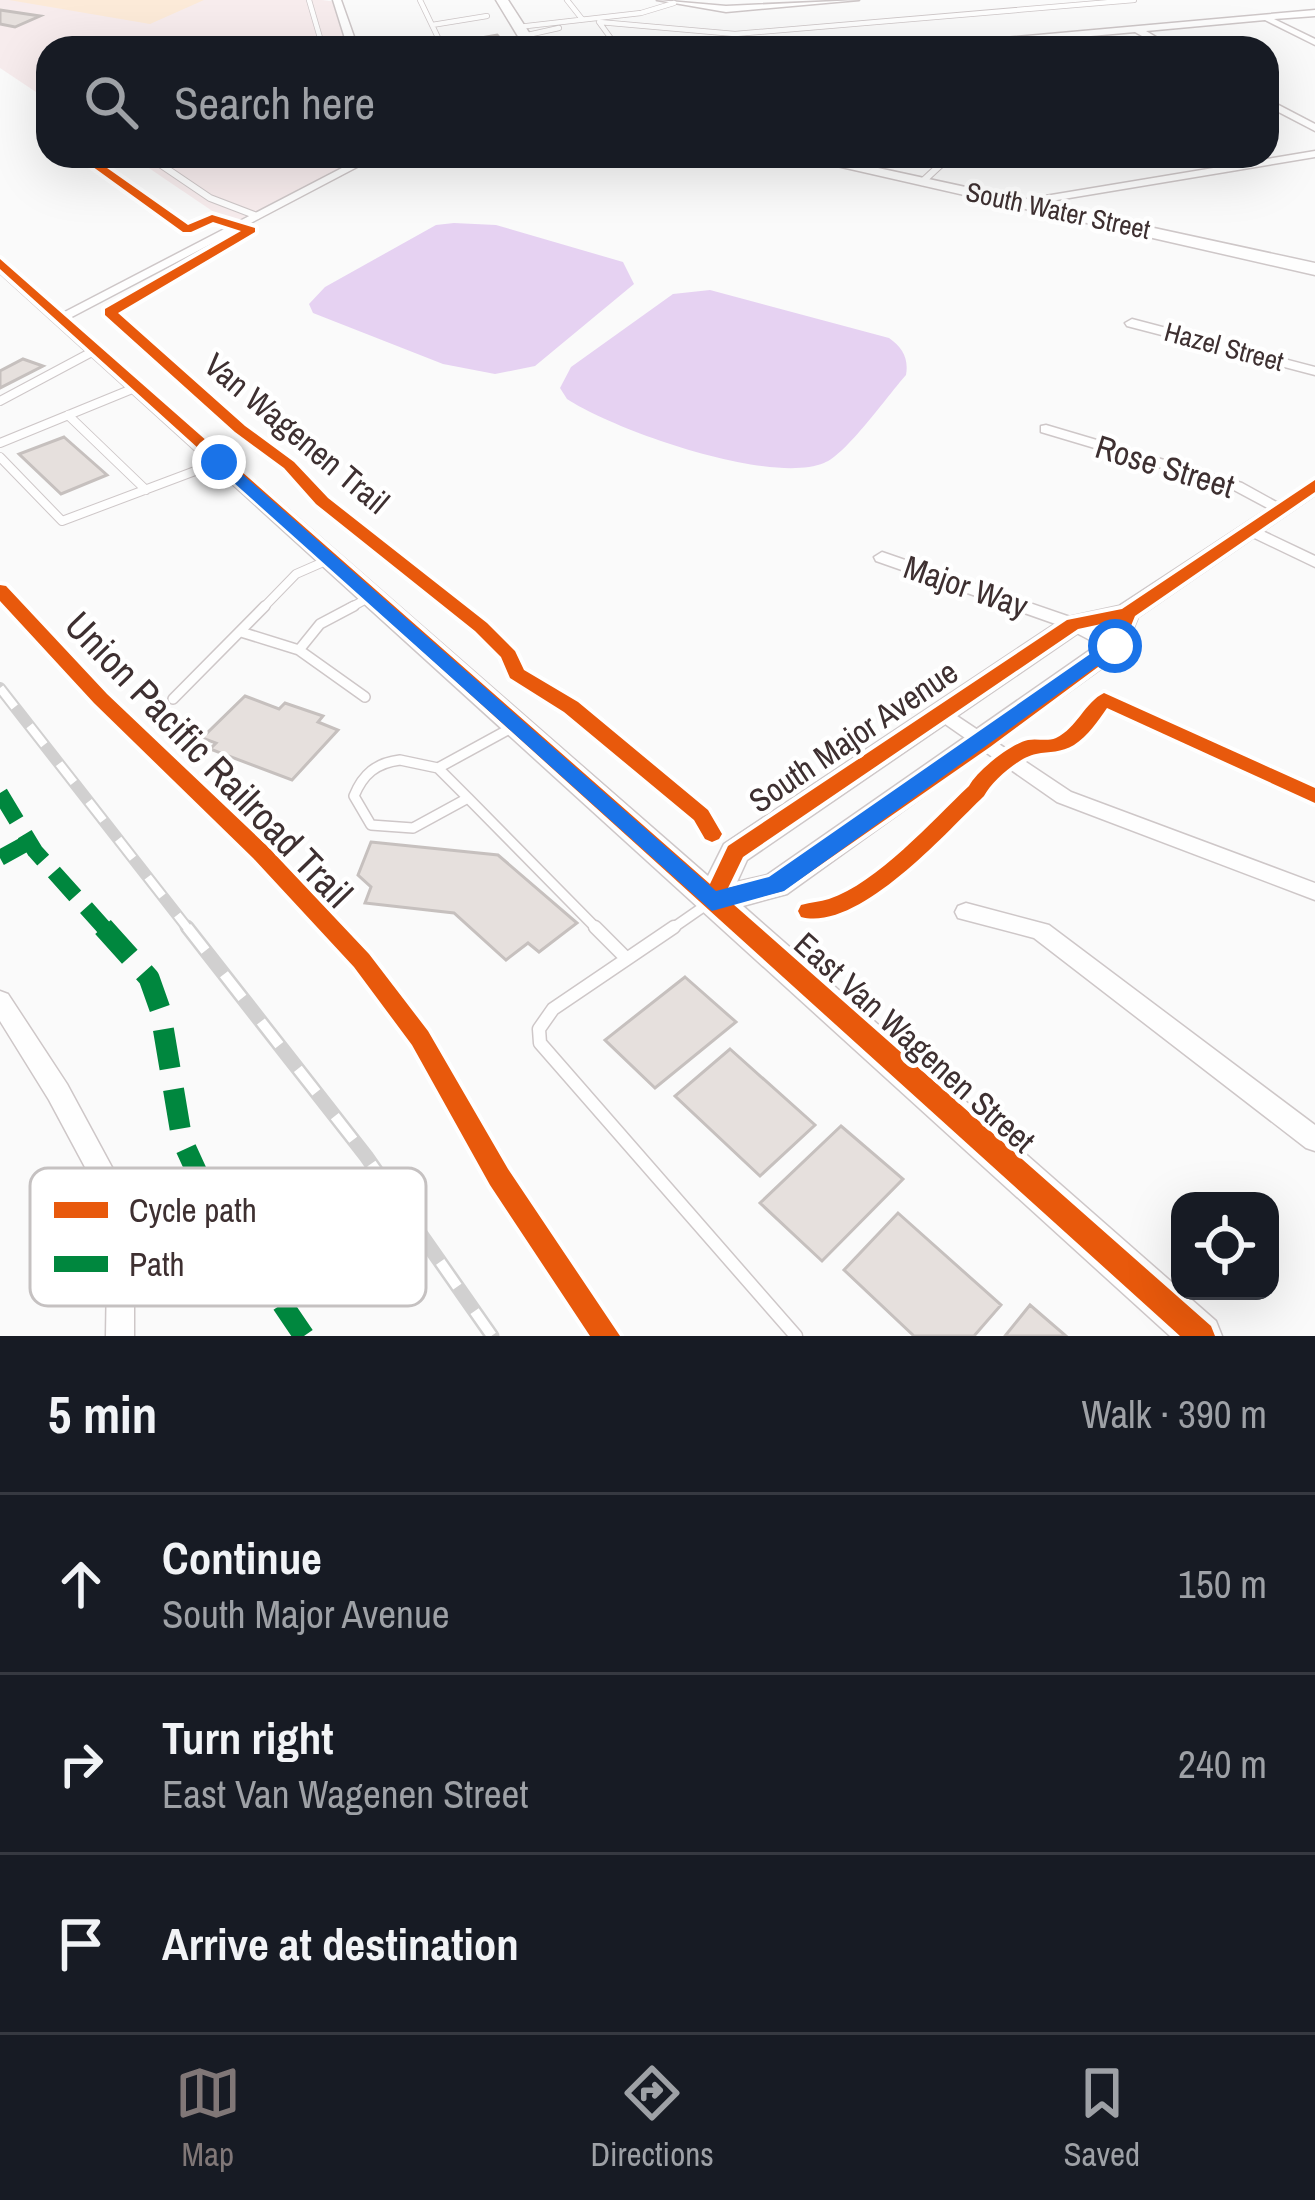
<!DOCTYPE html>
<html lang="en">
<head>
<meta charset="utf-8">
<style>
  body { margin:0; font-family:"Archivo Narrow",sans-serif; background:#20242c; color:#f1f3f6 }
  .controls { position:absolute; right:36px; bottom:36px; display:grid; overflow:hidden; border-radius:24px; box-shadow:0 12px 48px #0002 }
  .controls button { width:108px; height:108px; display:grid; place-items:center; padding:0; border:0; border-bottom:3px solid #363941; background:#171b24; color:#f1f3f6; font:60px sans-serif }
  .stop { position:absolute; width:36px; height:36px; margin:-27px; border:9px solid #1a73e8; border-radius:50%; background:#fff }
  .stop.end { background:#1a73e8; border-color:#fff; box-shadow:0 3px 12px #0008 }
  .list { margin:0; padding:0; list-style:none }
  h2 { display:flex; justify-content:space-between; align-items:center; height:156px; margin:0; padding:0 48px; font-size:51px }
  h2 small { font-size:39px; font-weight:400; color:#9ea1a6 }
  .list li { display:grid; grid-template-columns:78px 1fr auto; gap:36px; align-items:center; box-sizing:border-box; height:180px; padding:0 48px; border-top:3px solid #363941 }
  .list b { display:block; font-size:45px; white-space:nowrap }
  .list p { margin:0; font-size:39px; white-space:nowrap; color:#9ea1a6 }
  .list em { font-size:39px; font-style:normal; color:#9ea1a6 }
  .icon { flex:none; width:66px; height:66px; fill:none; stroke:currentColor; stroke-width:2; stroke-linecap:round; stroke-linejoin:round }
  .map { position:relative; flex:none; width:1315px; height:1336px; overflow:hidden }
  .search { position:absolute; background:#171b24; box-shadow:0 12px 48px #0002; left:36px; right:36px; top:36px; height:132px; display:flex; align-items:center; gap:30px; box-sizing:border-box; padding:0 42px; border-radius:36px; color:#9ea1a6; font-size:45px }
  .sheet { height:696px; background:#171b24 }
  nav { display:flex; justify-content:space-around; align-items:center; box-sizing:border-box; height:168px; border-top:3px solid #363941; background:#171b24; font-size:33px; color:#9ea1a6 }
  nav a { display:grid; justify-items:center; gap:6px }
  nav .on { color:#807777 }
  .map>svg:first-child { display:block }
</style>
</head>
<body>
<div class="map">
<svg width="1315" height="1336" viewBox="0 0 1315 1336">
  <rect width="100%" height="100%" fill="#fafafa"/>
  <path fill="#f7eced" d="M0,0H322L338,2L353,48H48V100L0,68Z
    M131,156H373L236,227Z"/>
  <path fill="#fcead8" d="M9,0H204L150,24Z"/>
  <path fill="#e6d2f2" d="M454,223L496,225L623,262L634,284L535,366L495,374L443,364L313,313L309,304L325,287L436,225Z
    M710,290L889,338C902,347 909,358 906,375C888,395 846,455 824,463C770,485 616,431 567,399L560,388L571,367L673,294Z"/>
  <path fill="#e6e0dd" stroke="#c6c0be" stroke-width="3" d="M0,10L40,16L15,27L0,24Z
    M497,35L508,47L481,48L469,40Z
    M300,40L297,48H153L156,43Z
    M23,359L43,366L0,388V371Z
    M64,437L107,475L61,494L19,454Z
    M245,696L279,709L285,703L323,716L318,722L338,730L292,780L210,749L216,743L202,738Z
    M371,842L498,855L577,923L539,952L528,943L506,960L454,913L365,903L371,887L358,875Z
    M685,977L736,1022L655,1088L605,1040Z
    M730,1049L815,1125L760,1176L675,1096Z
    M841,1126L903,1179L822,1261L760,1203Z
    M898,1213L1001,1305L974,1336H914L844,1270Z
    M1030,1305L1066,1336H1005Z"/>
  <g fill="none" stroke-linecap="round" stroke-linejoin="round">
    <defs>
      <path id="lane-far4" d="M309,0L323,48
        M420,0L443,48
        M567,0L582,19
        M432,25L487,16
        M518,27L641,13L674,3
        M523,36L559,28
        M618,48L599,22L735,34L1134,0"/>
      <path id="lane-far3" d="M148,156L210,198L257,216
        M922,182L950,156
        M84,356L96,350"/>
      <path id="lane-far2" d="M0,401L90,353
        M68,415L146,490
        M0,443L137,387
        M0,457L62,521L219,462
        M262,609L296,574L328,560
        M348,609L370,597"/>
      <path id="lane-far1" d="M241,632L299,650L365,697
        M299,650L320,624L354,606
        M173,699L265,606
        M400,760L438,768L468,798L413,828L371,825L354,796C363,774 376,763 400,760Z
        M438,768L513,727
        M468,798L598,930
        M670,930L706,905"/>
      <path id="lane" d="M595,927L627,959
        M674,927L553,1009L539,1029L540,1043L796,1336"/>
      <path id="street" d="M333,0H341L358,48H348Z
        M657,0L726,6L859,0L726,12Z
        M1315,10V16L1274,19L1315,39V45L1265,20L1146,31L1174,48H1163L1135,32L958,48H923L928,45Z
        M1267,99L1315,124V131L1267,106Z
        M1315,151V157L1021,206L1015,203L1021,200Z
        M365,156H378L66,320L55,317Z
        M1132,319L1315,367V375L1127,326L1125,323Z
        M1046,425L1242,483L1289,509L1287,512H1275L1232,489L1041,432V426Z
        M1250,525L1315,556V567L1244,533L1242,530Z
        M882,552L1079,620L1121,642L1124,646L1121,650H1109L1067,628L876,561L874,557Z
        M942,706L1071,792L1315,883V900L1057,802L935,717L933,712L935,707Z
        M966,903L1049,925L1315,1125V1151L1306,1148L1034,938L958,918L955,912L958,906Z
        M0,991L8,994L67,1084L134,1208V1336H106L108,1210L49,1100L0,1021Z"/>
      <path id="secondary" d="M496,0H508L539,48H525Z
        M793,156H823L1315,263V275Z
        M0,258L708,876L724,844L1064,618L1119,606L1315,478V495L1138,617L1124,652L787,894L743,906L1216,1321L1222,1336H1170L0,273ZM1110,625L1103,641L767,875L737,882L747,860L1081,631Z"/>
    </defs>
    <use href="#lane-far4" stroke="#cec7c8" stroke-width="6"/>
    <use href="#lane-far3" stroke="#cec7c8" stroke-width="8"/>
    <use href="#lane-far2" stroke="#cec7c8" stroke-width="10"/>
    <use href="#lane-far1" stroke="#cec7c8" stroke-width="12"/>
    <use href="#lane" stroke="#cec7c8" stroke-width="15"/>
    <use href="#street" stroke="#cec7c8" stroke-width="3"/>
    <use href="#secondary" stroke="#cec7c8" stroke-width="3"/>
    <use href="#lane-far4" stroke="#fefefe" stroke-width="4.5"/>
    <use href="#lane-far3" stroke="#fefefe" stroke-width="6"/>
    <use href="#lane-far2" stroke="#fefefe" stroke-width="8"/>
    <use href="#lane-far1" stroke="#fefefe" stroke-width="9"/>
    <use href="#lane" stroke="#fefefe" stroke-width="12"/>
    <use href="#street" fill="#fefefe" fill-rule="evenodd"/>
    <use href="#secondary" fill="#fefefe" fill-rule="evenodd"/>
    <defs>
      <path id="rail-far1" d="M0,688L189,930"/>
      <path id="rail" d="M187,927L366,1156L492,1336"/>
    </defs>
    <use href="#rail-far1" stroke="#d1d0d0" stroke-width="12"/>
    <use href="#rail" stroke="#d1d0d0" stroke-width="15"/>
    <use href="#rail-far1" stroke="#fff" stroke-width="8" stroke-dasharray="24" stroke-linecap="butt"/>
    <use href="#rail" stroke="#fff" stroke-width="10" stroke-dasharray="30" stroke-linecap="butt"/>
    <path stroke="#00873e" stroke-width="16" stroke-dasharray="32 16" stroke-linecap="butt" d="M0,793L35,851L106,930
      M0,858L29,842"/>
    <path stroke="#00873e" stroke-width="21" stroke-dasharray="40 21" stroke-linecap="butt" d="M103,927L149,978L160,1009L182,1140L205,1190L304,1336"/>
    <defs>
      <path id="cycleway" d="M78,156H90L188,225L212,215L255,228V232L118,313L245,426L294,462L328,498L487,623L515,651L524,670L578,702L708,810L722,834L719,839L712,842L705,839L694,820L564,712L510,678L501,657L475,631L316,504L284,468L235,432L105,315V309L241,231L213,222L191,232H183Z
        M0,259L710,884L728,846L1067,620L1122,609L1315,480V492L1135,616L1121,650L990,747L783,891L733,904L1211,1326L1215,1336H1180L0,269ZM1115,621L1107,643L976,737L770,878L728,888L743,857L1078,629Z
        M0,585L6,586L107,694L268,847L369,954L428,1031L508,1169L620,1336H590L490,1185L412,1045L354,967L253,858L94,703L0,601Z
        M1104,693L1315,788V803L1107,708C1098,721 1088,736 1074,745C1061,753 1050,751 1036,754C1019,757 992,781 984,796C945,833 859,932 801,917L798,911L801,905C811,902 820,902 829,899C877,883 932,821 969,786C977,771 1010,744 1028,740C1038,738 1046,742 1056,738C1077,728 1085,702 1104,693Z"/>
    </defs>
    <use href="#cycleway" stroke="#fff" stroke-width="8"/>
    <use href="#cycleway" fill="#e8590c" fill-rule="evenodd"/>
  </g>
  <path fill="#1a73e8" d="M214,459H225L716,891L769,877L1109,641L1125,646L784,891L712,911L214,465Z"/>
  <g text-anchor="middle" stroke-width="9" stroke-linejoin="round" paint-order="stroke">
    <g font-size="27" fill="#3e3031" stroke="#fff">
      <text transform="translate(1058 211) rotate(12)" y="9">South Water Street</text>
      <text transform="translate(1224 347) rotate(15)" y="9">Hazel Street</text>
    </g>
    <g font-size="33" fill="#3e3031" stroke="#fff">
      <text transform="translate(297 433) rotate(40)" y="12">Van Wagenen Trail</text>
      <text transform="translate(1165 466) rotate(17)" y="12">Rose Street</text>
      <text transform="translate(966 586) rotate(19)" y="12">Major Way</text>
      <text transform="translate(853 736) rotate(-34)" y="12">South Major Avenue</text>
      <text transform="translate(915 1042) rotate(42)" y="12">East Van Wagenen Street</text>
    </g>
    <g font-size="39" fill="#3e3031" stroke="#fff">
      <text transform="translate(209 759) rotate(46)" y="14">Union Pacific Railroad Trail</text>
    </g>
  </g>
  <rect x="30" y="1168" width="396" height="138" rx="18" fill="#fff" stroke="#c5c1c1" stroke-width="3"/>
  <rect x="54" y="1202" width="54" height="16" fill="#e8590c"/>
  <rect x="54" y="1256" width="54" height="16" fill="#00873e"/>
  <g font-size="33" fill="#3e3031">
    <text x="129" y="1222">Cycle path</text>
    <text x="129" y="1276">Path</text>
  </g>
</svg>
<div class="controls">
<button><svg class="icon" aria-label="locate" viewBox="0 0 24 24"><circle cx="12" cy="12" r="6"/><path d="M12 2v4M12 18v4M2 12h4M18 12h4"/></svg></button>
</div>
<div class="stop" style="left:1115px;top:646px"></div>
<div class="stop end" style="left:219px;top:462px"></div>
<div class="search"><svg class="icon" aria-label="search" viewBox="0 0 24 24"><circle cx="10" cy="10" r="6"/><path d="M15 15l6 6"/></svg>Search here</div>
</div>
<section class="sheet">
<h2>5 min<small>Walk · 390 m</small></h2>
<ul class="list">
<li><svg class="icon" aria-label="ahead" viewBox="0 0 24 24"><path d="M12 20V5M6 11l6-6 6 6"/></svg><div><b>Continue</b><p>South Major Avenue</p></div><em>150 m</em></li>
<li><svg class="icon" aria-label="right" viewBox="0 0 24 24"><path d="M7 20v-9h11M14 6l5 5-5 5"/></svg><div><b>Turn right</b><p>East Van Wagenen Street</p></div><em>240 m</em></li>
<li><svg class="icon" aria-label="arrive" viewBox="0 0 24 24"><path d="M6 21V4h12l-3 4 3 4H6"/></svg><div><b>Arrive at destination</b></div></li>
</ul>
</section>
<nav>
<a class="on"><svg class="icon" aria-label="map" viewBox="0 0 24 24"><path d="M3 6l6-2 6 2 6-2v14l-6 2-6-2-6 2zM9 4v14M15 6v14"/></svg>Map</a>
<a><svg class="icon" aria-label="directions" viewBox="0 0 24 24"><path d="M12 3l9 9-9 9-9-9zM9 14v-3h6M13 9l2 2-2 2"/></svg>Directions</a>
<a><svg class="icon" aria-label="saved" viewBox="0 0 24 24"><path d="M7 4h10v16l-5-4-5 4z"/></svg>Saved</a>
</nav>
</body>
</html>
